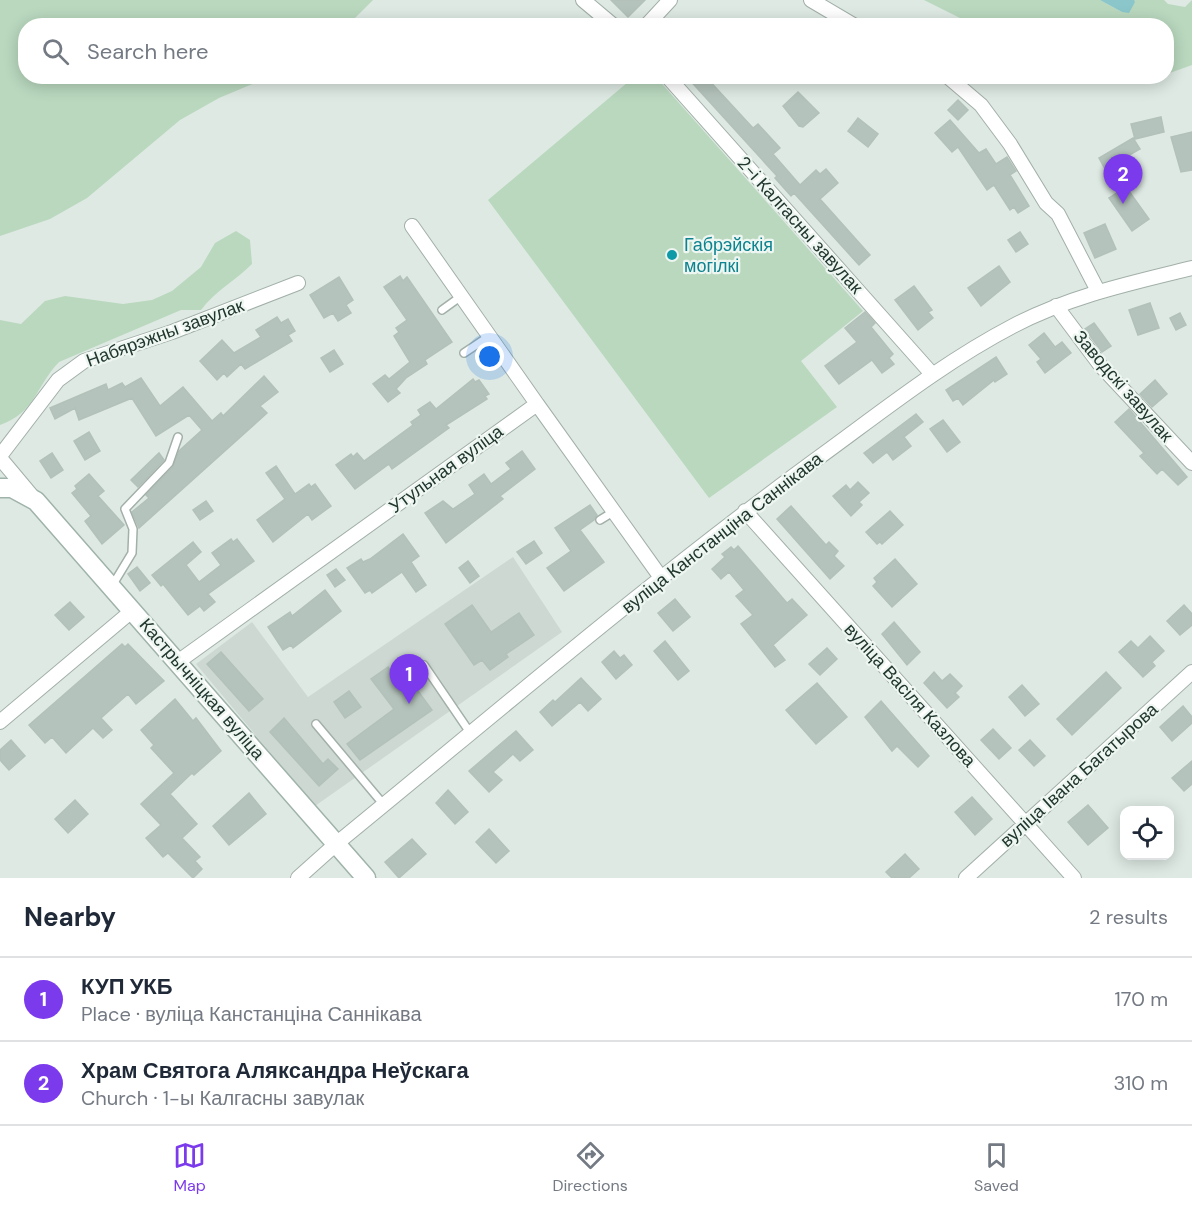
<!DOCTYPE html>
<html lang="en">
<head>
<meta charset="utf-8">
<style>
  body { margin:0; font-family:"DM Sans",sans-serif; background:#f2f2f3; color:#1f2937 }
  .controls { position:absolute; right:18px; bottom:18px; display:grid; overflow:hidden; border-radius:12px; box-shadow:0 3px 15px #0003 }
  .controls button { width:54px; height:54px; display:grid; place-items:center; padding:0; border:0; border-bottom:2px solid #e0e1e3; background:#fff; color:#1f2937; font:30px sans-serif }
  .you { position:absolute; left:490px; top:357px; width:21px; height:21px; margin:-15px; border:4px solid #fff; border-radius:50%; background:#1a73e8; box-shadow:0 0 0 9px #1a73e833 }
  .badge { display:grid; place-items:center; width:39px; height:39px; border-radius:50%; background:#7c3aed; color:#fff; font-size:20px; font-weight:700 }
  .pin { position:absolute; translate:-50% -50px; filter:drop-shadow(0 2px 3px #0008) }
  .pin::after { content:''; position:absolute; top:32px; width:21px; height:18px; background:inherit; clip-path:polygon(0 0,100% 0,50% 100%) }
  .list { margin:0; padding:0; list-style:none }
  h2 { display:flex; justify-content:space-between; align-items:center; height:78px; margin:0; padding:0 24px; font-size:26px }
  h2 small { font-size:20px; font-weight:400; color:#747a83 }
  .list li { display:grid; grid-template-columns:39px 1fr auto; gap:18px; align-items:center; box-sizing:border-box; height:84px; padding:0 24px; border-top:2px solid #e0e1e3 }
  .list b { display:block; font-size:22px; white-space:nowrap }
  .list p { margin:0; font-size:20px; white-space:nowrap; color:#747a83 }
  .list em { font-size:20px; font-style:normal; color:#747a83 }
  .icon { flex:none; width:33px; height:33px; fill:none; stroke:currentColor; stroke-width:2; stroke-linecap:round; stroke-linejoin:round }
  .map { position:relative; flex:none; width:1192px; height:878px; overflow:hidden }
  .search { position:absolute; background:#fff; box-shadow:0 3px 15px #0003; left:18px; right:18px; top:18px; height:66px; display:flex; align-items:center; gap:15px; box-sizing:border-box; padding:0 21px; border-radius:24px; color:#747a83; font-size:22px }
  .sheet { height:246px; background:#fff }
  nav { display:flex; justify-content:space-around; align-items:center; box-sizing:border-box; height:84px; border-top:2px solid #e0e1e3; background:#fff; font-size:16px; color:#747a83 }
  nav a { display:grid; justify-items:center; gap:3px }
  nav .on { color:#7c3aed }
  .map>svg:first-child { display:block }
</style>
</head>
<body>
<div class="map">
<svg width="1192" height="878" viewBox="0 0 1192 878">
  <rect width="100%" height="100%" fill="#dee9e3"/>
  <path fill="#cdd8d2" d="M513,557L562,632L315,806L196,664L252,622L308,697Z"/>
  <path fill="#b9d8be" d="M0,0H373L348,25L26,26V76L269,77L219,98L180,120L87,198L50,219L0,236Z
    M924,0H1100L1122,12L1134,0H1164L1168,4L1185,7L1192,0V65L1167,74L1166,26L974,25Z
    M634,77H656L863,311L801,361L837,407L709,498L488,200Z
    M236,231L250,240L252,264C235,281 215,291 201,310H181L59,362C36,386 35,413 0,425V320L21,324L45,301L65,296L123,304L152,300L172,291L201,267L215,243Z"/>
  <path fill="#8ac6ca" d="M1100,0H1134L1135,2L1129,13L1122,12Z"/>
  <path fill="#b4c3bc" stroke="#b2c1b9" stroke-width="1.5" d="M611,0H645L628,17Z
    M686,76H705L753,128L758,124L780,148L773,154L800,185L816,170L820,174L826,169L838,183L820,199L870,255L859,265L794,193L791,196L775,178L777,176Z
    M798,92L819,113L803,127L799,126L783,106Z
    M958,100L968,110L958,120L948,110Z
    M1161,117L1164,132L1135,139L1131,124Z
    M858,118L878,134L868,147L848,131Z
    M950,120L979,153L986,149L996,164L1007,157L1016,171L1010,175L1029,206L1018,213L1014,207L1010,210L994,185L987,190L958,147L952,152L935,133Z
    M1192,132V170L1181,172L1171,137Z
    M1133,138L1140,149L1105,169L1099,158Z
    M1126,187L1149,219L1132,231L1109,198Z
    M1105,224L1116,249L1095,258L1084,233Z
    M1020,232L1028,244L1016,252L1008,240Z
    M999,266L1010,282L981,306L968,288Z
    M400,276L403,281L407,277L452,342L425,360L427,364L406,378L396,389L400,393L388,402L373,384L385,375L389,379L410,362L394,336L399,332L396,328L407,320L384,287Z
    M339,277L353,300L346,305L351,313L338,321L333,313L324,318L310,295Z
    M914,286L932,310L928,312L933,318L918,330L895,300Z
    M1150,303L1159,328L1138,335L1129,310Z
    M865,312L875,323L871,327L893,354L889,358L894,364L882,373L872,360L839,384L825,366L857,342L845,328Z
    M1180,313L1186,325L1176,330L1170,318Z
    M277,317L281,323L288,319L295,331L288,335L292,341L245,369L241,364L227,377L224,373L217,380L200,361L222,340L234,353L261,337L256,330Z
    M1094,323L1111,346L1102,352L1085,329Z
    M1044,333L1055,347L1062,342L1071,353L1045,373L1037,362L1041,359L1029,345Z
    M334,350L343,364L330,372L321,358Z
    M996,357L1007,374L995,382L994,380L963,405L958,398L953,401L946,390Z
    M264,376L278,392L260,406L267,413L139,528L132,512L149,498L146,495L173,467L179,451L202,430L189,415L156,436L132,398L79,420L75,408L55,419L50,408L106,384L108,390L122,383L125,387L141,378L160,406L183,387L212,421L221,413L223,416Z
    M473,379L475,382L479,380L489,394L485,396L487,399L446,425L449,428L392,469L389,464L355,489L336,465L351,454L353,457L357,453L364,461L413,425L411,422L421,415L418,410L430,402L436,409Z
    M1155,380L1167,394L1152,407L1140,394Z
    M1129,409L1187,477L1178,485L1162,469L1157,474L1140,456L1144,453L1115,422Z
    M916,414L923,422L904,437L911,446L893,460L887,452L873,463L864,453Z
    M943,420L960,442L947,452L930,429Z
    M89,432L100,451L85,460L74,441Z
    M522,451L535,469L500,496L503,499L446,543L425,513L443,501L453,509L475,494L469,485L484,474L491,484L511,469L506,463Z
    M52,453L63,470L51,478L40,461Z
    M159,453L164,460L138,487L131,480Z
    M276,466L295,494L309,484L311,487L315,484L331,506L312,520L308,514L273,542L257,520L285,499L266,473Z
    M89,474L104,491L98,496L124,525L102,544L85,521L91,516L72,493L77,489L75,486Z
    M858,482L869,493L859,502L862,505L851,516L833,496L846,485L850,490Z
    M206,501L213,511L200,520L193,510Z
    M590,505L597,515L594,520L580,530L604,562L564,591L547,568L571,551L555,528Z
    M791,506L826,545L829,542L838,551L834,556L844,566L830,579L777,519Z
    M890,511L903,525L882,544L880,542L877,544L866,532Z
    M403,534L419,556L411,562L426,585L416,592L402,572L372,593L370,590L365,593L347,568L361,559L363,562L370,559Z
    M231,539L233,542L237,539L254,561L208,594L215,602L204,611L200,606L188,615L163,584L161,586L152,575L193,542L201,552L186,565L199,582L221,565L212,553Z
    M534,541L542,553L526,564L517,552Z
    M738,546L787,603L792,599L807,615L773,645L785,660L775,667L741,624L753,615L736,596L744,590L729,572L721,579L712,569L725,557L722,554L731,547L734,550Z
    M895,559L917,584L892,607L873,586L877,582L874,578Z
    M468,561L479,576L470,583L459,568Z
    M137,567L150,583L140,591L128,574Z
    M336,569L345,580L335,587L327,575Z
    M325,590L341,611L293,648L291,645L283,650L268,627L290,612L292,616Z
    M675,599L690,617L673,631L658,613Z
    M70,602L84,617L69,630L55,615Z
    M472,605L491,632L519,613L534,635L506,654L508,657L490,670L482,660L474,665L445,624Z
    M1184,605L1192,614V625L1180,635L1167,621Z
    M894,622L920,652L907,665L882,634Z
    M1150,636L1164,651L1152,662L1155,666L1143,677L1119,652L1131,641L1138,648Z
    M665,641L689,671L678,680L654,651Z
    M122,644L125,647L128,644L164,681L136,704L128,694L101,718L112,730L103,738L93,728L66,753L52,737L45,743L29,725Z
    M827,648L837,659L820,675L809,664Z
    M614,651L620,658L624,655L632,665L616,679L602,662Z
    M221,652L263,699L249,711L207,664Z
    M399,665L432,710L360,760L347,744L394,709L371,679L388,667L391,671Z
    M934,672L942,681L950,674L962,686L955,693L959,697L947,708L924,683Z
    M1106,672L1121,688L1072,735L1057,719Z
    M581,678L601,699L588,711L580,702L552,726L540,712L553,700L555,702Z
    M817,683L847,717L816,744L786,710Z
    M1022,685L1039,704L1025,716L1009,697Z
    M349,691L361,707L345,718L334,702Z
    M175,699L193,721L196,718L221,751L194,775L192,773L170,794L197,824L182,838L200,857L195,861L202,869L193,878L168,853L163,857L146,838L161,825L141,804L174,773L151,748L154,745L141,730Z
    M881,701L929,756L918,767L897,746L892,751L865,717Z
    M1183,706L1192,717V723L1172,741L1160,727Z
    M284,718L323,764L328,759L338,769L319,786L270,732Z
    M993,729L1011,748L999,759L981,740Z
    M516,731L533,750L520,761L513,754L493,772L502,780L489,792L469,771Z
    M11,740L25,756L9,770L0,760V750Z
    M1030,740L1045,756L1034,766L1019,750Z
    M1192,761V784L1184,791L1172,778Z
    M448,790L468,812L455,824L436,803Z
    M249,793L266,814L229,845L213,826Z
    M972,797L992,819L975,835L955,812Z
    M75,800L88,814L68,833L55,819Z
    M1088,805L1108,828L1088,845L1068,822Z
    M489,829L509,851L496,863L476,842Z
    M412,839L426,854L399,878L385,862Z
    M905,854L919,869L909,878H892L886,872Z"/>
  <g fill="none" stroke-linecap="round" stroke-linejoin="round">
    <defs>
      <path id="service" d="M442,310L460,297
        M464,353L488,337
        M600,520L613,512
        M112,586L132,553L133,529L125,509L169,463L178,437
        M424,665L471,734
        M316,724L384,805"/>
      <path id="minor" d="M583,0L614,26
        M811,0L855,26
        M646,26L670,0
        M667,76L932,374
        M947,76L981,105L1010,144L1046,203L1058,214L1098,291
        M1056,306L1101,366L1192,463
        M537,404L662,579
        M0,456L58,380L84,361L172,332L298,283
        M0,458L31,495
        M745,511L1074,878
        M179,661L537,404L412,226
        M0,722L133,610
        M298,878L336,844C494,715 650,581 814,461C879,414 942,363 1013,326C1070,296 1131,283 1192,268
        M966,878L1192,672"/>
      <path id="secondary" d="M0,488H12L36,501L366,878"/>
    </defs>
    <use href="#service" stroke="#a2b0a9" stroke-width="10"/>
    <use href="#minor" stroke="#a2b0a9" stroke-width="16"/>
    <use href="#secondary" stroke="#9fb3aa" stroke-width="21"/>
    <use href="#service" stroke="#fff" stroke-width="7"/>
    <use href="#minor" stroke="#fff" stroke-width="14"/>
    <use href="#secondary" stroke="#fff" stroke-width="18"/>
  </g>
  <circle fill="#0f9aa8" stroke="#eef6f1" stroke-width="2" cx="672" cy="255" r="6"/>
  <g text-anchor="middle" stroke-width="4.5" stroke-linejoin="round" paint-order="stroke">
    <g font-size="18" fill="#21372f" stroke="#eef6f1">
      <text transform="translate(800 225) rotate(48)" y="6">2-і Калгасны завулак</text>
      <text transform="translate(165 333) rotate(-20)" y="6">Набярэжны завулак</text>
      <text transform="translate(1123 386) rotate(49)" y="6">Заводскі завулак</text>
      <text transform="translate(446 469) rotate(-36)" y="6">Утульная вуліца</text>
      <text transform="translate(722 533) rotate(-38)" y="6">вуліца Канстанціна Саннікава</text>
      <text transform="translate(202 689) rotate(49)" y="6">Кастрычніцкая вуліца</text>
      <text transform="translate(910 695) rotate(48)" y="6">вуліца Васіля Казлова</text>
      <text transform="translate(1079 775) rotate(-42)" y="6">вуліца Івана Багатырова</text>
    </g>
    <g font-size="18" fill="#0d838f" stroke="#eef6f1" text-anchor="start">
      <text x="684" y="251">Габрэйскія<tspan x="684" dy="21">могілкі</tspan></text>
    </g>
  </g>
</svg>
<div class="controls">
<button><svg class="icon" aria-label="locate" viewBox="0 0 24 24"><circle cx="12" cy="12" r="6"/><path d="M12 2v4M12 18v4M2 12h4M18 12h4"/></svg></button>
</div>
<div class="you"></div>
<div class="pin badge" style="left:409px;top:704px">1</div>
<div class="pin badge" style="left:1123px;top:204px">2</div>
<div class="search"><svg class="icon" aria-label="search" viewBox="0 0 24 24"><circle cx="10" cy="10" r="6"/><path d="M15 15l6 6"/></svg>Search here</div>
</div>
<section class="sheet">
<h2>Nearby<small>2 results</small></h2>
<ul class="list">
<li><span class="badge">1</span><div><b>КУП УКБ</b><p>Place · вуліца Канстанціна Саннікава</p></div><em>170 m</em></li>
<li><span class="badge">2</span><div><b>Храм Святога Аляксандра Неўскага</b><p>Church · 1-ы Калгасны завулак</p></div><em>310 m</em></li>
</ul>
</section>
<nav>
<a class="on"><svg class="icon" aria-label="map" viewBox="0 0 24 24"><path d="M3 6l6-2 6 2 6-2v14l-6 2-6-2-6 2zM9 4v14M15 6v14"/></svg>Map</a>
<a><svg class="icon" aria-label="directions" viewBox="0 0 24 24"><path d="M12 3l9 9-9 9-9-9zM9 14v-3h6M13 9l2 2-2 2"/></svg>Directions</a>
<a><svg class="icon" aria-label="saved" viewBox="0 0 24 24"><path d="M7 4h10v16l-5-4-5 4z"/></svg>Saved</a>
</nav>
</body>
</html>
